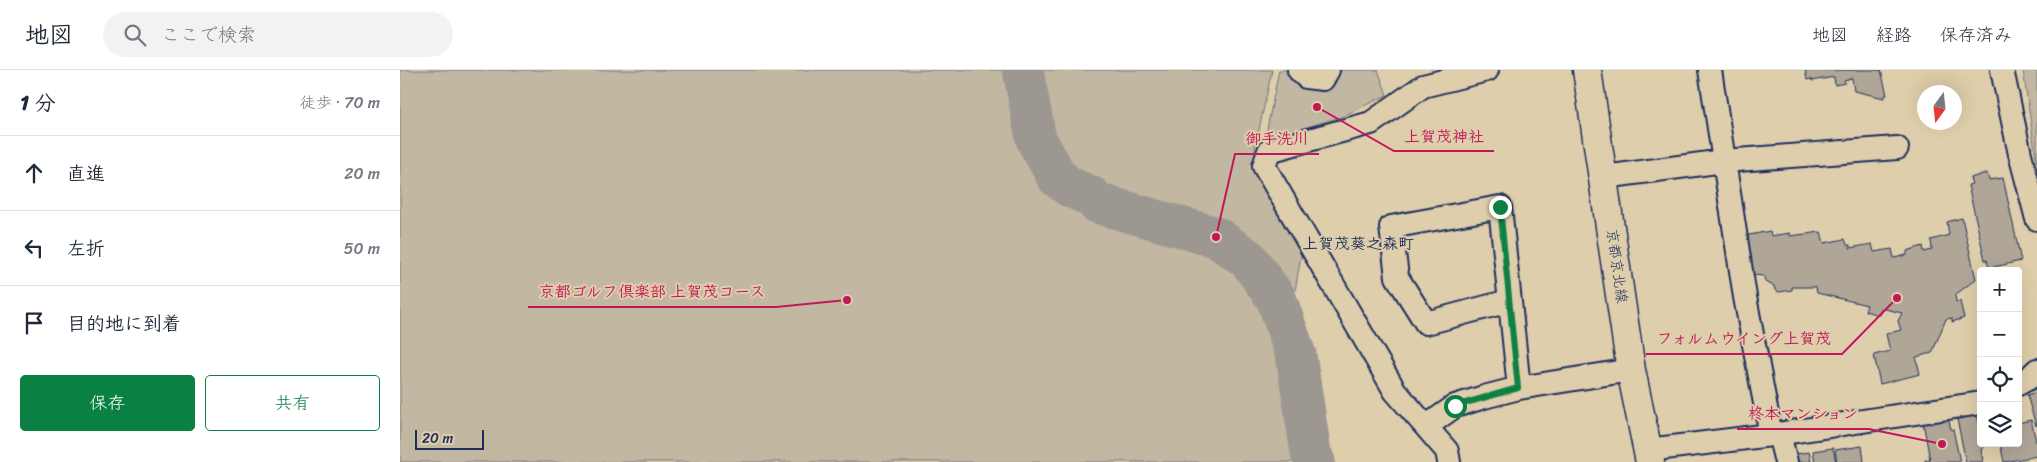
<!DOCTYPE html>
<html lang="ja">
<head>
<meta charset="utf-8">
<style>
  body { margin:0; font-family:Sriracha,"Klee One",sans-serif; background:#f2f2f3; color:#1f2937 }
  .controls { position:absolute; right:15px; bottom:15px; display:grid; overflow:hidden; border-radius:5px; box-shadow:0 5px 20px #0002 }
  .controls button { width:45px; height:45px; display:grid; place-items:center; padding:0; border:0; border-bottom:1px solid #e0e1e3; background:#fff; color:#1f2937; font:25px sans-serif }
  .compass { position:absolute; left:1517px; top:15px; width:45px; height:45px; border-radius:50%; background:#fff; box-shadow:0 5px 20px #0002; rotate:195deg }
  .scale { position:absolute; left:15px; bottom:12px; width:69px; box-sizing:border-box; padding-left:5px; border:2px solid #1b2f5e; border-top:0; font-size:14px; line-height:18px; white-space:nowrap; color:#1b2f5e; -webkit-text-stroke:4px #dfceab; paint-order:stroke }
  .stop { position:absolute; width:15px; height:15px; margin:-11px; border:4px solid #0b8043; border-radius:50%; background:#fff }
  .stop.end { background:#0b8043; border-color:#fff; box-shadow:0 1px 5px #0008 }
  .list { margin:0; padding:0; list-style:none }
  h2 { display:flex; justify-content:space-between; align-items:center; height:65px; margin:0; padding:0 20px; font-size:21px }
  h2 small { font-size:16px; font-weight:400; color:#747a83 }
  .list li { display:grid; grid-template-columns:32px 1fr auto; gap:15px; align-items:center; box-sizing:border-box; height:75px; padding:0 20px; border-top:1px solid #e0e1e3 }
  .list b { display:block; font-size:19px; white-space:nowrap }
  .list em { font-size:16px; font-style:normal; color:#747a83 }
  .actions { display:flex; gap:10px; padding:15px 20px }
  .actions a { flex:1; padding:11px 0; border:1px solid #0b8043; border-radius:5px; text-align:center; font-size:18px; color:#0b8043 }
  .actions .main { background:#0b8043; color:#fff }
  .icon { flex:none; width:28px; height:28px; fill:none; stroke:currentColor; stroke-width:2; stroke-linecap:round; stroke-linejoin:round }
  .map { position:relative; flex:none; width:1637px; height:392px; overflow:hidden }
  header { display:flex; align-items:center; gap:30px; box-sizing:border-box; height:70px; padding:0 25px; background:#fff; border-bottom:1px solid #e0e1e3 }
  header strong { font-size:24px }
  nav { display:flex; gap:28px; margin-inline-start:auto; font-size:18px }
  .search { width:350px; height:45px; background:#f2f2f3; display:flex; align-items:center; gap:12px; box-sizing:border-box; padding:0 18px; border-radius:28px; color:#747a83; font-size:19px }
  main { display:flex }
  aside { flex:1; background:#fff }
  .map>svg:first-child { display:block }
</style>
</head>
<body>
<header>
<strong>地図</strong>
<div class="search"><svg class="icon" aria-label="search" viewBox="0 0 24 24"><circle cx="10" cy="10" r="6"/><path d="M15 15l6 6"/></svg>ここで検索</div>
<nav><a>地図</a><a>経路</a><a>保存済み</a></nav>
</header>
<main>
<aside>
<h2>1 分<small>徒歩 · 70 m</small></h2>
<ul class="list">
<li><svg class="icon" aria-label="ahead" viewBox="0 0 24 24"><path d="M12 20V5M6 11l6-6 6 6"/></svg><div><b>直進</b></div><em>20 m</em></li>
<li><svg class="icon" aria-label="left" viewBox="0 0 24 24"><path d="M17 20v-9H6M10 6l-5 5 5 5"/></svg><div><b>左折</b></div><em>50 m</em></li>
<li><svg class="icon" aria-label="arrive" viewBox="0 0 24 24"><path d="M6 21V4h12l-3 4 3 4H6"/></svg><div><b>目的地に到着</b></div></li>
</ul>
<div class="actions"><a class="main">保存</a><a>共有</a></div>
</aside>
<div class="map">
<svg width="1637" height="392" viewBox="0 0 1637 392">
  <rect width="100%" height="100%" fill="#dfceab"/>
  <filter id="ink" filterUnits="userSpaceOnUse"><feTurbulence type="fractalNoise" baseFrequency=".02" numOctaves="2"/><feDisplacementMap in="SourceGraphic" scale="10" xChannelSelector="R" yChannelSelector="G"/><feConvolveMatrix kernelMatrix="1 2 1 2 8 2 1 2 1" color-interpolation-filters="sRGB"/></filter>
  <g filter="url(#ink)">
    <path fill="#c2b7a0" stroke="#6e737f" d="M0,0H872L855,78V96L903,174L884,285L909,392H0Z
      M879,0H978L987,25L941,47L865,69Z
      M1623,0H1637V92L1636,87Z"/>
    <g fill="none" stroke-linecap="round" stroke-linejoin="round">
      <path stroke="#9c9791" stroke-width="41" d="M623,0L636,69L657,107L668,116L692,127L697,133L816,167L848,189L876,228L896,285L911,383L915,392"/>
    </g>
    <path fill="#afa698" stroke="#1b2f5e" d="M1405,0H1481L1487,25L1484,26V28L1454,21L1452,8L1444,10L1445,13L1435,15L1434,7L1412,11V9L1407,10Z
      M1587,103L1589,110L1603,108L1621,191L1589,198L1587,190H1585L1568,115L1572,114L1570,108Z
      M1562,148L1576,209L1555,225L1556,232L1560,231L1564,248L1552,252V248L1546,249L1532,283L1516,287L1520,304L1480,314L1474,285L1490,281L1486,264L1501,260L1498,251L1502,243L1481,238L1479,245L1465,241L1467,235L1417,223L1416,217H1392V220L1379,222L1375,220L1374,216L1365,212L1364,206L1352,205L1339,167L1370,161L1371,166L1390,163V166L1421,162L1424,173L1445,169L1447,175H1450V178L1472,174L1474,182L1492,179L1494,188L1507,185V181L1523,176L1524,182L1532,180L1531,170L1549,165L1547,152Z
      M1637,322V355L1636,356L1627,325Z
      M1577,345L1581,361V373H1583L1584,378L1581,379L1583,392H1566L1557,349Z
      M1548,348L1551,359H1553L1560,392H1525V390H1530L1523,352Z
      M1631,350L1637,376V386L1604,392L1600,373H1618V353Z
      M1462,376L1464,392H1437L1435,380Z
      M1433,378L1436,392H1415L1413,381Z
      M1409,382L1411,392H1392L1390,385Z"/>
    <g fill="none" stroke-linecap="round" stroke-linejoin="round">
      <defs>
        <path id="minor" d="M899,0L906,7L923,9L928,0
          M1310,0L1345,227L1371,365
          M1602,0L1620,84L1637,149
          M1204,107L1324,91L1497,78
          M1109,231L1026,253L997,207L991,157L1100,137L1119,318
          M1618,314L1629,308L1637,300
          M1027,356L1055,336L1084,327L1119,318L1231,300
          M1379,364L1386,392
          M1248,380L1371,365L1581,333
          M1049,392L1047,381L995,321L864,96L869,81L971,53L1023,16L1087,0"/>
        <path id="major" d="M1187,0L1231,300L1250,392"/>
      </defs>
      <use href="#minor" stroke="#1b2f5e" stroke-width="26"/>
      <use href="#major" stroke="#1b2f5e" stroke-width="31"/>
      <use href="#minor" stroke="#dfceab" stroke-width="22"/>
      <use href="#major" stroke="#dfceab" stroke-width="28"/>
    </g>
  </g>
  <g fill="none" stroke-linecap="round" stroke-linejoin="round" filter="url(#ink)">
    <path stroke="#0b8043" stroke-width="6" d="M1055,336L1118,318L1100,137"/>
  </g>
  <g text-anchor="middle" stroke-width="4" stroke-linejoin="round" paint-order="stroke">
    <g font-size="15" fill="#1b2f5e" stroke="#dfceab">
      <text transform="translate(1217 196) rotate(82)" y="5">京都京北線</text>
    </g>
    <g font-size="16" font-weight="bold" fill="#1b2f5e" stroke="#dfceab">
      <text x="958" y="179">上賀茂葵之森町</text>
    </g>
  </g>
  <path fill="none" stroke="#c2185b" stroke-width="2" d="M917 37L994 81H1094M816 167L835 84H919M447 230L376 237H128M1497 228L1442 284H1246M1542 374L1469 359H1337"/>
  <g fill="#c2185b" stroke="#dfceab" stroke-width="2">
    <circle cx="917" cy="37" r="5"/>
    <circle cx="816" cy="167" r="5"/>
    <circle cx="447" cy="230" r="5"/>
    <circle cx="1497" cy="228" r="5"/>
    <circle cx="1542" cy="374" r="5"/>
  </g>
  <g font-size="16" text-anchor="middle" font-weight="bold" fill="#c2185b" stroke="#dfceab" stroke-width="4" stroke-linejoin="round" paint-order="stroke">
    <text x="1044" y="72">上賀茂神社</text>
    <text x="877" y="74">御手洗川</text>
    <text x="252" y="227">京都ゴルフ倶楽部 上賀茂コース</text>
    <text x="1344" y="274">フォルムウイング上賀茂</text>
    <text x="1403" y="349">柊本マンション</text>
  </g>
</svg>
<div class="controls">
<button>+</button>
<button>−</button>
<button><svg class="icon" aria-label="locate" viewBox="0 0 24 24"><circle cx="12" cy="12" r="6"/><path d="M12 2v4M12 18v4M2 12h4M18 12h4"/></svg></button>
<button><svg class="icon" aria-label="layers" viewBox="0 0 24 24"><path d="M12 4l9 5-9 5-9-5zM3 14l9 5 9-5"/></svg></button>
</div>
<svg class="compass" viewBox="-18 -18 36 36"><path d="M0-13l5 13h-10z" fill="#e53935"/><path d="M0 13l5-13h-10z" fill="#747a83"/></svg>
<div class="scale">20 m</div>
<div class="stop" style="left:1055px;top:336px"></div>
<div class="stop end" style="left:1100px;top:137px"></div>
</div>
</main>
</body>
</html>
